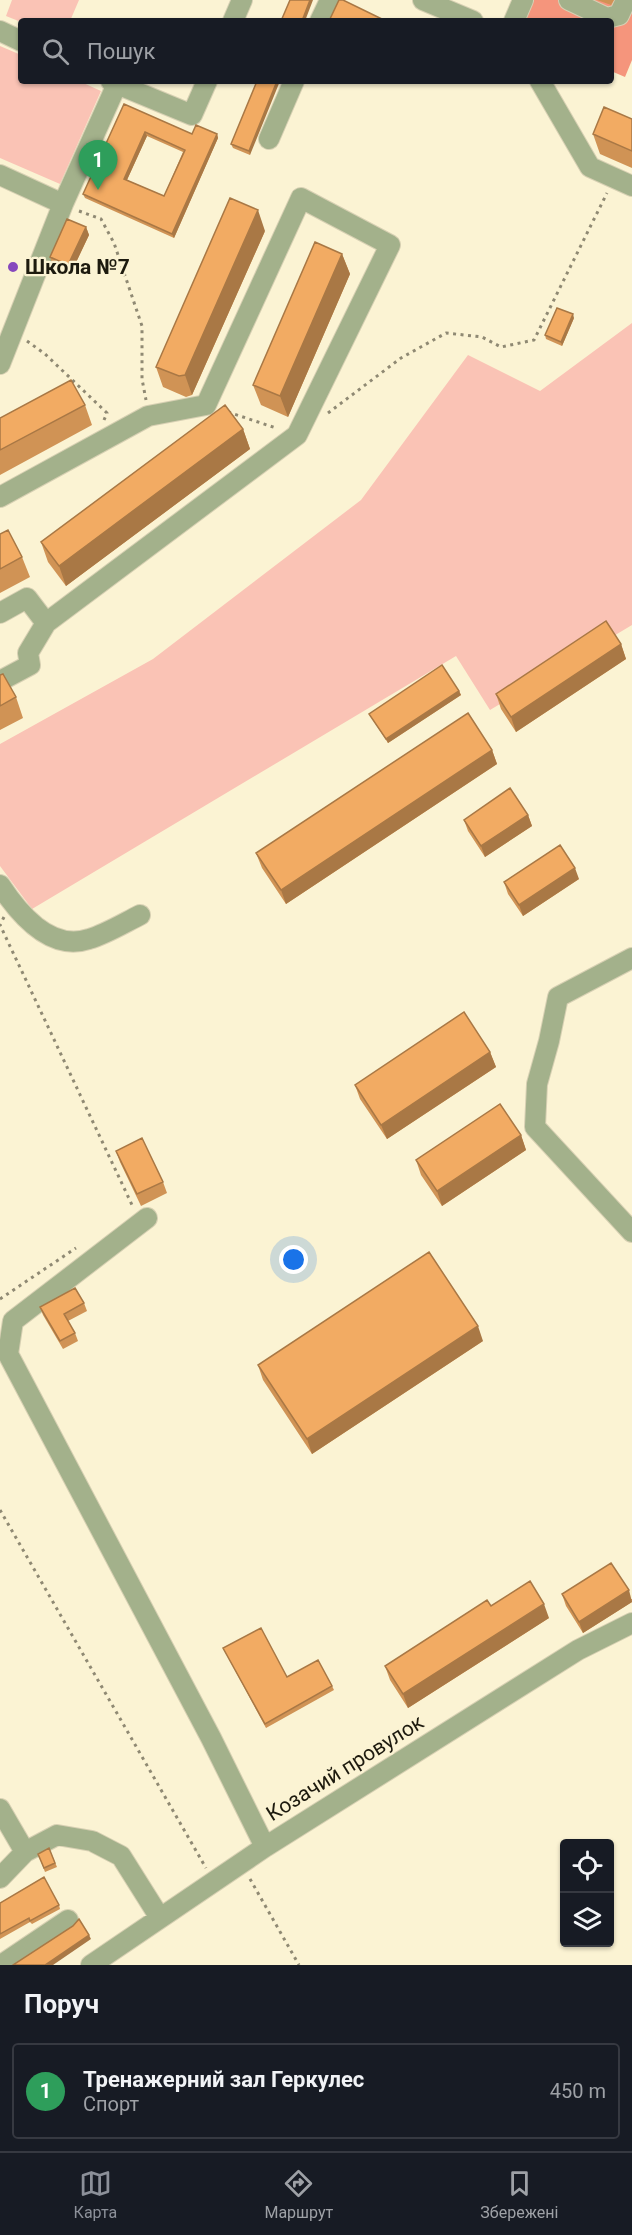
<!DOCTYPE html>
<html lang="uk">
<head>
<meta charset="utf-8">
<style>
  body { margin:0; font-family:Roboto,sans-serif; background:#242831; color:#f1f3f6 }
  .controls { position:absolute; right:18px; bottom:18px; display:grid; overflow:hidden; border-radius:6px; box-shadow:0 2px 4px #0004 }
  .controls button { width:54px; height:54px; display:grid; place-items:center; padding:0; border:0; border-bottom:2px solid #363941; background:#171b24; color:#f1f3f6; font:30px sans-serif }
  .you { position:absolute; left:294px; top:1260px; width:21px; height:21px; margin:-15px; border:4px solid #fff; border-radius:50%; background:#1a73e8; box-shadow:0 0 0 9px #1a73e833 }
  .badge { display:grid; place-items:center; width:39px; height:39px; border-radius:50%; background:#8c9099; color:#fff; font-size:20px; font-weight:700 }
  .pin { position:absolute; translate:-50% -50px; filter:drop-shadow(0 2px 3px #0008) }
  .pin::after { content:''; position:absolute; top:32px; width:21px; height:18px; background:inherit; clip-path:polygon(0 0,100% 0,50% 100%) }
  .list { margin:0; padding:0; list-style:none }
  h2 { display:flex; justify-content:space-between; align-items:center; height:78px; margin:0; padding:0 24px; font-size:26px }
  h2 small { font-size:20px; font-weight:400; color:#9ea1a6 }
  .list li { display:grid; grid-template-columns:39px 1fr auto; gap:18px; align-items:center; box-sizing:border-box; height:96px; margin:0 12px 12px; padding:0 12px; border:2px solid #363941; border-radius:6px }
  .list b { display:block; font-size:22px; white-space:nowrap }
  .list p { margin:0; font-size:20px; white-space:nowrap; color:#9ea1a6 }
  .list em { font-size:20px; font-style:normal; color:#9ea1a6 }
  .icon { flex:none; width:33px; height:33px; fill:none; stroke:currentColor; stroke-width:2; stroke-linecap:round; stroke-linejoin:round }
  .map { position:relative; flex:none; width:632px; height:1965px; overflow:hidden }
  .search { position:absolute; background:#171b24; box-shadow:0 2px 4px #0004; left:18px; right:18px; top:18px; height:66px; display:flex; align-items:center; gap:15px; box-sizing:border-box; padding:0 21px; border-radius:6px; color:#9ea1a6; font-size:22px }
  .sheet { height:186px; background:#171b24 }
  nav { display:flex; justify-content:space-around; align-items:center; box-sizing:border-box; height:84px; border-top:2px solid #363941; background:#171b24; font-size:16px; color:#9ea1a6 }
  nav a { display:grid; justify-items:center; gap:3px }
  nav .on { color:#8c9099 }
  .map>svg:first-child { display:block }
</style>
</head>
<body>
<div class="map">
<svg width="632" height="1965" viewBox="0 0 632 1965">
  <rect width="100%" height="100%" fill="#fbf3d3"/>
  <path fill="#fac3b5" d="M12,0H79L70,21L21,22L6,16Z
    M0,46L21,55V81H79L101,91L60,184L0,158Z
    M632,323V625L490,710L456,656L32,909L0,866V744L153,659L361,500L468,355L540,391Z"/>
  <path fill="#f5957c" d="M534,0H632V60L625,77L611,71V21H524Z"/>
  <g fill="none" stroke-linecap="round" stroke-linejoin="round">
    <defs>
      <path id="minor" d="M423,0L473,21
        M569,0L607,18L619,15L626,0
        M233,21L242,0
        M320,21L330,0
        M514,21L523,0
        M0,31L21,41
        M540,81L590,167L632,186
        M117,84L192,115L207,81
        M269,139L294,81
        M0,175L63,204
        M0,364L63,204L117,84L111,81
        M0,497L148,416L206,405L301,198L390,245L297,435L46,623L27,598L0,613
        M0,681L30,665L28,653L46,623
        M0,885C19,914 50,952 89,939C106,934 124,923 140,915
        M632,958L558,997L549,1041L537,1084L535,1127L632,1232
        M147,1218L13,1321L8,1354L211,1738L265,1847
        M0,1809L25,1852
        M0,1878L25,1852L57,1835L92,1841L121,1856L160,1918
        M1,1965L68,1920
        M91,1965L265,1847L578,1650L632,1623"/>
    </defs>
    <use href="#minor" stroke="#d7d0b3" stroke-width="22"/>
    <path stroke="#8f8973" stroke-width="3" stroke-dasharray="3 4.5" stroke-linecap="butt" d="M79,211L101,219L114,243L142,326V379L146,400
      M27,341L45,354L107,413L104,420
      M228,412L276,428
      M328,413L401,358L446,333L482,337L501,347L534,340L607,193
      M4,917L0,925L133,1207
      M0,1299L76,1248
      M0,1510L206,1868
      M250,1879L299,1965"/>
    <use href="#minor" stroke="#a3b18b" stroke-width="20"/>
  </g>
  <path fill="#d09355" fill-rule="evenodd" d="M597,0H614L611,5Z
    M257,81L250,155L233,148L231,144Z
    M124,104L192,134H217L218,138L174,238L85,198L83,194ZM147,136L183,152L164,196L127,180Z
    M632,119V168L600,154L593,134Z
    M86,227L89,235L71,273L53,265L50,257Z
    M265,231L192,395L186,397L163,387L156,367Z
    M342,254L350,274L288,417L261,405L253,385Z
    M574,318L562,346L546,339L545,335Z
    M85,405L92,425L0,475V418Z
    M243,429L250,449L66,586L48,562L41,542Z
    M0,534L22,557L30,577L0,593Z
    M621,644L626,659L516,732L501,709L496,694Z
    M0,675L16,697L23,718L0,730Z
    M459,691L461,695L388,743L371,717L369,714Z
    M492,750L497,764L286,904L262,868L256,853Z
    M528,815L532,826L485,857L468,831L464,820Z
    M579,879L523,916L508,894L504,882Z
    M490,1052L496,1067L387,1139L360,1099L355,1085Z
    M521,1135L526,1150L442,1206L421,1175L416,1160Z
    M116,1151L163,1182L167,1193L141,1206L120,1162Z
    M84,1303L87,1311L68,1321L75,1333L78,1341L63,1349L43,1315L40,1307Z
    M483,1341L312,1454L263,1380L258,1365Z
    M562,1594L632,1599V1602L583,1633L566,1606Z
    M491,1606L549,1618L408,1708L390,1680L385,1666Z
    M223,1648L287,1677L332,1686L334,1690L266,1728Z
    M49,1848L57,1867L45,1872L38,1854Z
    M0,1903L59,1905L60,1909L32,1924L30,1922L0,1939Z"/>
  <path fill="#a97845" d="M310,0H313L305,21H302Z
    M277,81H280L250,155L249,151Z
    M145,132L147,136L126,182L124,179Z
    M217,134L218,138L174,238L172,234Z
    M258,210L265,231L192,395L185,375Z
    M86,227L89,235L71,273L68,265Z
    M342,254L350,274L288,417L280,396Z
    M573,314L574,318L562,346L561,342Z
    M243,429L250,449L66,586L59,566Z
    M621,644L626,659L516,732L511,717Z
    M459,691L461,695L388,743L386,739Z
    M492,750L497,764L286,904L281,890Z
    M528,815L532,826L485,857L481,846Z
    M575,868L579,879L523,916L519,905Z
    M490,1052L496,1067L387,1139L381,1125Z
    M521,1135L526,1150L442,1206L437,1191Z
    M478,1326L483,1341L312,1454L307,1439Z
    M629,1590L632,1602L583,1633L579,1622Z
    M544,1604L549,1618L408,1708L403,1694Z
    M89,1935L91,1939L53,1965H45Z"/>
  <path fill="#f2ab63" stroke="#a97845" stroke-width="1.5" fill-rule="evenodd" d="M290,0H310L302,21H281Z
    M339,0H343L386,21H329Z
    M257,81H277L249,151L231,144Z
    M124,104L192,134L196,125L217,134L172,234L83,194ZM145,132L185,150L164,196L124,179Z
    M604,107L632,119V151L593,134Z
    M230,198L258,210L185,375L179,376L156,367Z
    M67,219L86,227L68,265L50,257Z
    M315,242L342,254L280,396L253,385Z
    M557,308L573,314L561,342L545,335Z
    M71,380L85,405L0,450V418Z
    M225,405L243,429L59,566L41,542Z
    M8,530L22,557L0,569V534Z
    M606,621L621,644L511,717L496,694Z
    M442,665L459,691L386,739L369,714Z
    M3,674L16,697L0,706V675Z
    M468,713L492,750L281,890L256,853Z
    M510,788L528,815L481,846L464,820Z
    M560,845L575,868L519,905L504,882Z
    M464,1012L490,1052L381,1125L355,1085Z
    M500,1104L521,1135L437,1191L416,1160Z
    M142,1138L163,1182L137,1194L116,1151Z
    M429,1252L478,1326L307,1439L258,1365Z
    M75,1288L84,1303L64,1314L75,1333L60,1341L40,1307Z
    M611,1563L629,1590L579,1622L562,1594Z
    M530,1581L544,1604L403,1694L385,1666L487,1600L491,1606Z
    M261,1628L287,1677L318,1660L332,1686L265,1724L223,1648Z
    M49,1848L55,1863L44,1868L38,1854Z
    M44,1877L59,1905L30,1921L29,1918L0,1934V1903Z
    M79,1919L89,1935L45,1965H13L73,1926Z"/>
  <circle fill="#8648bd" stroke="#fbf3d3" stroke-width="2" cx="13" cy="267" r="6"/>
  <g text-anchor="middle" stroke-width="4.5" stroke-linejoin="round" paint-order="stroke">
    <g font-size="21" font-weight="bold" fill="#1d1a0e" stroke="#fbf3d3" text-anchor="start">
      <text x="25" y="274">Школа №7</text>
    </g>
    <g font-size="21" fill="#1d1a0e" stroke="#fbf3d3">
      <text transform="translate(345 1768) rotate(-32)" y="7">Козачий провулок</text>
    </g>
  </g>
</svg>
<div class="controls">
<button><svg class="icon" aria-label="locate" viewBox="0 0 24 24"><circle cx="12" cy="12" r="6"/><path d="M12 2v4M12 18v4M2 12h4M18 12h4"/></svg></button>
<button><svg class="icon" aria-label="layers" viewBox="0 0 24 24"><path d="M12 4l9 5-9 5-9-5zM3 14l9 5 9-5"/></svg></button>
</div>
<div class="you"></div>
<div class="pin badge" style="left:98px;top:190px;background:#2e9e5b">1</div>
<div class="search"><svg class="icon" aria-label="search" viewBox="0 0 24 24"><circle cx="10" cy="10" r="6"/><path d="M15 15l6 6"/></svg>Пошук</div>
</div>
<section class="sheet">
<h2>Поруч<small></small></h2>
<ul class="list">
<li><span class="badge" style="background:#2e9e5b">1</span><div><b>Тренажерний зал Геркулес</b><p>Спорт</p></div><em>450 m</em></li>
</ul>
</section>
<nav>
<a class="on"><svg class="icon" aria-label="map" viewBox="0 0 24 24"><path d="M3 6l6-2 6 2 6-2v14l-6 2-6-2-6 2zM9 4v14M15 6v14"/></svg>Карта</a>
<a><svg class="icon" aria-label="directions" viewBox="0 0 24 24"><path d="M12 3l9 9-9 9-9-9zM9 14v-3h6M13 9l2 2-2 2"/></svg>Маршрут</a>
<a><svg class="icon" aria-label="saved" viewBox="0 0 24 24"><path d="M7 4h10v16l-5-4-5 4z"/></svg>Збережені</a>
</nav>
</body>
</html>
